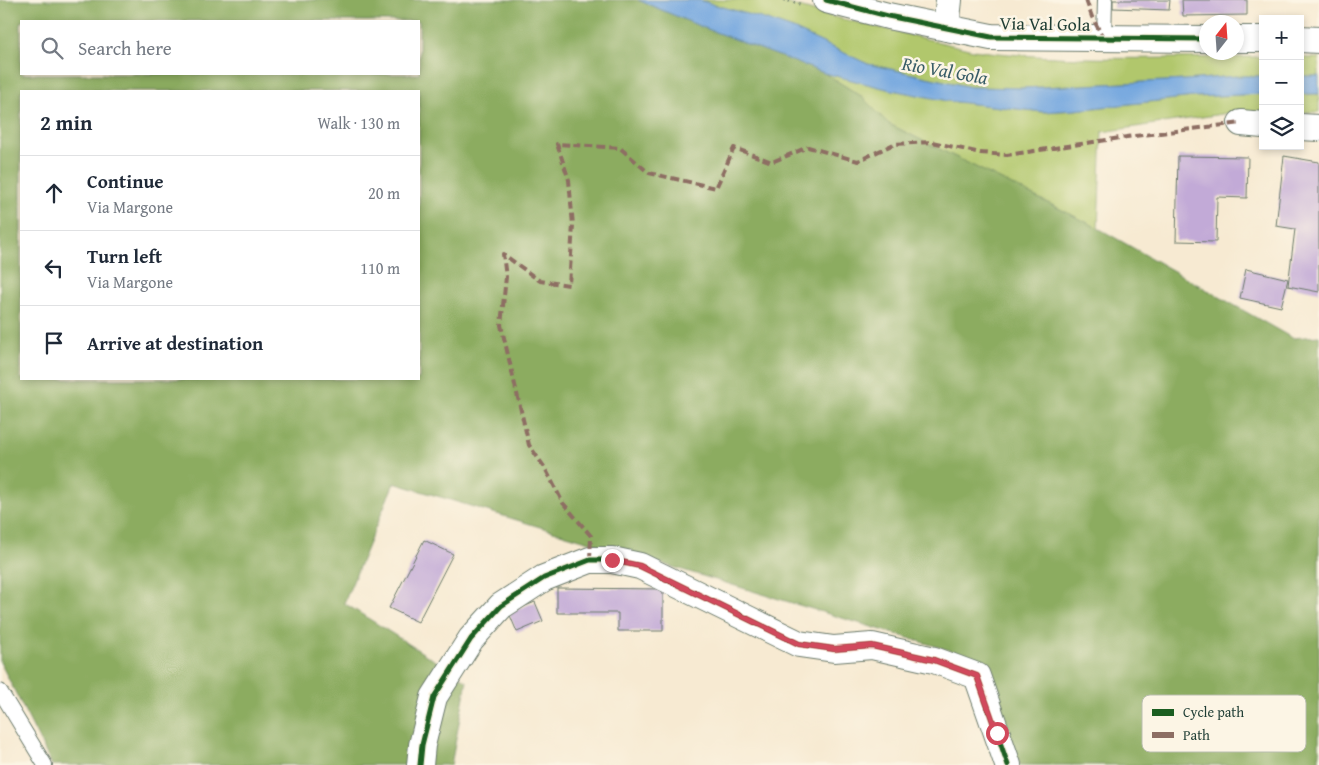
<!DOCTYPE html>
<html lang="en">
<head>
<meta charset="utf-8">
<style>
  body { margin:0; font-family:"Gentium Book Plus",serif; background:#f6f6f7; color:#1f2937 }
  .controls { position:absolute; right:15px; top:15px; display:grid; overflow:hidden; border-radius:0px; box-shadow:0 2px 8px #0003 }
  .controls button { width:45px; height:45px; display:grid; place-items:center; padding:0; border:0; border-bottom:1px solid #e0e1e3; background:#fff; color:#1f2937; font:25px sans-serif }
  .compass { position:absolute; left:1199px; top:15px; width:45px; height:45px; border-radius:50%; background:#fff; box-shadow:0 2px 8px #0003; rotate:17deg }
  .stop { position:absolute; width:15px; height:15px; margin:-11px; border:4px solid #d1495b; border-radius:50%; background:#fff }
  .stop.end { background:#d1495b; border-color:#fff; box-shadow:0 1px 5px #0008 }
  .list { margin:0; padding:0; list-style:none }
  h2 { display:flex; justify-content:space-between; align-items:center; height:65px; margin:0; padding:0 20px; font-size:21px }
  h2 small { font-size:16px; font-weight:400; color:#747a83 }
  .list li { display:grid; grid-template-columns:32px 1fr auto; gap:15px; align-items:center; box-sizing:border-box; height:75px; padding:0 20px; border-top:1px solid #e0e1e3 }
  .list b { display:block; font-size:19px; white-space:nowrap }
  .list p { margin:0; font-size:16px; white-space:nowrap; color:#747a83 }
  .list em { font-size:16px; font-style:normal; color:#747a83 }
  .icon { flex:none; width:28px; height:28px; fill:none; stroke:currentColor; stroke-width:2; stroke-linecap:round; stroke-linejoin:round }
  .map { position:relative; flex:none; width:1319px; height:765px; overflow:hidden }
  .search { position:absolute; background:#fff; box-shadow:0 2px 8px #0003; left:20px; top:20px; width:400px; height:55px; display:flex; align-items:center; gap:12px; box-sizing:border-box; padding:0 18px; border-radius:0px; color:#747a83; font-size:19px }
  .panel { position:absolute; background:#fff; box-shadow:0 2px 8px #0003; left:20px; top:90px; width:400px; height:290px; border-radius:0px }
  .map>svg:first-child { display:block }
</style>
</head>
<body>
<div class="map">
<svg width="1319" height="765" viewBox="0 0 1319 765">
  <rect width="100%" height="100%" fill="#fcf5e5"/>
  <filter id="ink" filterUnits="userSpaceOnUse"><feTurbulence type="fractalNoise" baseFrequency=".02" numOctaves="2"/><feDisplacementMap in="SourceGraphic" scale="10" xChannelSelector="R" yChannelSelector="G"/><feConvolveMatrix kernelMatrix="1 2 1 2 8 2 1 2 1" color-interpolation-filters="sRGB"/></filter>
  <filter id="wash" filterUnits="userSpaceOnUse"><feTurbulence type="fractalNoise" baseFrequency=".0096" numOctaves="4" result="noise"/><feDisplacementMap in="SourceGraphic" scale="20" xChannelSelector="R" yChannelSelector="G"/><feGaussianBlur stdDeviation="1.12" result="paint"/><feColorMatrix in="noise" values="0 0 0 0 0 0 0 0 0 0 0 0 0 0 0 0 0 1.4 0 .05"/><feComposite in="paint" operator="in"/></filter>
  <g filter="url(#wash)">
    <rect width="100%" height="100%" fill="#f7ead2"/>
    <path fill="#b1c76c" stroke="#688250" d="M699,0H776L830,16L973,50C1069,63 1166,57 1263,57V76H1238L1185,80L1023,88L971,87L868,64L793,29L764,19Z
      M1300,58H1319V76H1300Z
      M824,73L887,89L948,101L1043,112L1075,110L1194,97L1263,94V112L1229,113L1102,132L1098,228L889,124L861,96Z
      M1300,94H1319V112H1300Z"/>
    <path fill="#8cac60" stroke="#56744a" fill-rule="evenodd" d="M0,0H638L702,27L824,73L861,96L889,124L1098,228L1292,338L1319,336V765H1020L978,659L394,483L344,603L467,681L451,765H52L0,662ZM21,21H419V74H21ZM21,91H419V379H21Z"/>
    <path fill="#72a6df" stroke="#48728a" d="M638,0H699L764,19L793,29L868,64L971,87L1023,88L1185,80L1238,76H1263V94L1194,97L1075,110L1043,112L948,101L887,89L824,73L702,27Z
      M1300,76H1319V94H1300Z"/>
    <g id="blocks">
      <path fill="#c2aad7" d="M1113,0H1170L1169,10L1113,8Z
        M1182,0H1247V15L1183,16Z
        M1178,156L1248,157L1247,198L1217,197L1216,242L1176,241Z
        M1284,156L1319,162V292L1288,286L1295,229L1276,226Z
        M1246,269L1288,279L1281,307L1240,298Z
        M424,540L453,554L418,622L389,608Z
        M557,588L663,589V631H618V613H557Z
        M535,602L543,621L517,632L509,613Z"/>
    </g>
  </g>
  <g filter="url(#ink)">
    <use href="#blocks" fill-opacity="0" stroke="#6b7a6b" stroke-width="1"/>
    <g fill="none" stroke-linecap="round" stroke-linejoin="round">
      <defs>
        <path id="lane" d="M1104,39L1105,0
          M0,691L45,765"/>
        <path id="street" d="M826,0L888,16L991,37L1206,39
          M946,28L949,0
          M1236,39H1263
          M1300,39L1319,40
          M1241,123L1263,125
          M1300,127L1319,128
          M420,765L422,745L434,697L471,639L501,606L544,578L590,560H612L640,566L799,644L834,649L872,646L934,660L977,676L1008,765"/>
      </defs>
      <use href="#lane" stroke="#6b7a6b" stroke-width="16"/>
      <use href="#street" stroke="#6b7a6b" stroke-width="28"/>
      <path stroke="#6b7a6b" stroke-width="3" stroke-dasharray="1 4" stroke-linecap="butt" d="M784,0L803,5"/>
      <use href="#lane" stroke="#fff" stroke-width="14"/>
      <use href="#street" stroke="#fff" stroke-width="26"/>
      <path stroke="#8d6e63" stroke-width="4" stroke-dasharray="8 4" stroke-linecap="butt" d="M1086,0L1092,17L1104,39
        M590,560L591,536L563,503L545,468L529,445L501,325L506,277L503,254L540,281L569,285L573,225L569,180L557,144L620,148L649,173L716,188L734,148L772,162L808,147L858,161L894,144L932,142L980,153L1007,155L1127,137L1241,123"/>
      <defs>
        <path id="cycleway" d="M826,0L888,16L991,37L1206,39
          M420,765L422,745L434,697L471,639L501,606L544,578L590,560H612L640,566L799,644L834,649L872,646L934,660L977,676L1008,765"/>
      </defs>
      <use href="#cycleway" stroke="#fcf5e5" stroke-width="8"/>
      <use href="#cycleway" stroke="#1b5e20" stroke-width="5"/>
    </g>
  </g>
  <g fill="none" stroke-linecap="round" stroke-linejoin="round" filter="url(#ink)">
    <path stroke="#d1495b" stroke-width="6" d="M612,560L640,566L799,644L834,649L872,646L934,660L977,676L997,733"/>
  </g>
  <g text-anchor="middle" stroke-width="5" stroke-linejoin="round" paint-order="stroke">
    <g font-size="18" fill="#1f3d34" stroke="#fcf5e5">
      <text transform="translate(1045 24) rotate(1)" y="6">Via Val Gola</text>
    </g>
    <g font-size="19" font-style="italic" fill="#385c67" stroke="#fcf5e5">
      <text transform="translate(945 70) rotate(10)" y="7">Rio Val Gola</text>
    </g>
  </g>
  <rect x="1142" y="695" width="164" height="57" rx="8" fill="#fcf5e5" stroke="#babeb0" stroke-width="1"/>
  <rect x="1152" y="709" width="22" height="7" fill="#1b5e20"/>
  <rect x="1152" y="732" width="22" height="6" fill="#8d6e63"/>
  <g font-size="14" fill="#1f3d34">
    <text x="1183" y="717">Cycle path</text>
    <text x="1183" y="740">Path</text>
  </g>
</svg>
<div class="controls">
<button>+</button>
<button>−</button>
<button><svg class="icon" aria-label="layers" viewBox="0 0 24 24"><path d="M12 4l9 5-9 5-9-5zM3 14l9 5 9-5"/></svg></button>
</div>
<svg class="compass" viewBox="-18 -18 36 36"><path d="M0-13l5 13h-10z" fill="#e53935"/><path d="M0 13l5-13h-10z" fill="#747a83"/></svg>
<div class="stop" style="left:997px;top:733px"></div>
<div class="stop end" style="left:612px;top:560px"></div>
<div class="search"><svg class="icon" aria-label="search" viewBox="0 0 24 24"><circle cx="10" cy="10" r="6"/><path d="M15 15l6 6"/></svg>Search here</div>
<section class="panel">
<h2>2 min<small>Walk · 130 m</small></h2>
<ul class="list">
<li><svg class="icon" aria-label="ahead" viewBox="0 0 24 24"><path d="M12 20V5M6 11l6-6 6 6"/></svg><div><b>Continue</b><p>Via Margone</p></div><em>20 m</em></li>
<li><svg class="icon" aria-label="left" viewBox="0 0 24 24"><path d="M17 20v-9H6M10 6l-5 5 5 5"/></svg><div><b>Turn left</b><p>Via Margone</p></div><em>110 m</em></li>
<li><svg class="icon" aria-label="arrive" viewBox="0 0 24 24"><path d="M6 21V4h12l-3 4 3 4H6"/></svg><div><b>Arrive at destination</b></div></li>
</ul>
</section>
</div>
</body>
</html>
